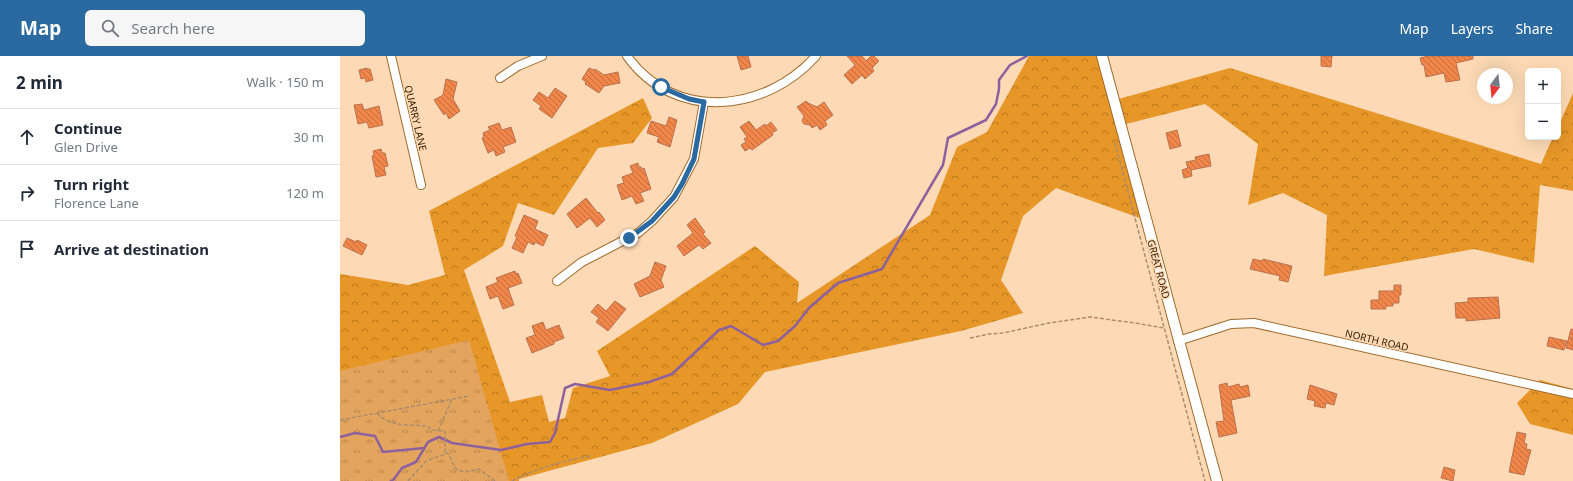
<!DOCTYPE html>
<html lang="en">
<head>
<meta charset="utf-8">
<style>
  body { margin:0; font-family:"Noto Sans",sans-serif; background:#f6f6f7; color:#1f2937 }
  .controls { position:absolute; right:12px; top:12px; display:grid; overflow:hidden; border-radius:6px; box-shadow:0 4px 16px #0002 }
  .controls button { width:36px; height:36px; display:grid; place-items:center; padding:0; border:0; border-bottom:1px solid #e0e1e3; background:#fff; color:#1f2937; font:20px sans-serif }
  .compass { position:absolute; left:1137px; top:12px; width:36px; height:36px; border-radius:50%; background:#fff; box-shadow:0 4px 16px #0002; rotate:195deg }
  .stop { position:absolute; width:12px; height:12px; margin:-9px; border:3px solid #2b6aa0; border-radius:50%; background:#fff }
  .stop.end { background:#2b6aa0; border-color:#fff; box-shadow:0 1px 4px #0008 }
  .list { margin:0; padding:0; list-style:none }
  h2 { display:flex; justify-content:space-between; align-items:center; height:52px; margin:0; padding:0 16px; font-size:17px }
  h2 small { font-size:13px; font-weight:400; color:#747a83 }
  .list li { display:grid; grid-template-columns:26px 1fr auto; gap:12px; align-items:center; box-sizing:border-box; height:56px; padding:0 16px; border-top:1px solid #e0e1e3 }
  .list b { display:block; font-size:15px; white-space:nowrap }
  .list p { margin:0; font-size:13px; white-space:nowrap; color:#747a83 }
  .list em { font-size:13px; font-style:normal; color:#747a83 }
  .icon { flex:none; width:22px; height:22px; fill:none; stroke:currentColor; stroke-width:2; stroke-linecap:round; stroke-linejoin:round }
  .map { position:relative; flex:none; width:1233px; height:425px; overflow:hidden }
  header { display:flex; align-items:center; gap:24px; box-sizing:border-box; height:56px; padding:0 20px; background:#2b6aa0; color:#fff }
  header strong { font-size:19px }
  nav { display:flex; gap:22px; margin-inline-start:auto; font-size:14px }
  .search { width:280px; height:36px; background:#f6f6f7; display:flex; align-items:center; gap:10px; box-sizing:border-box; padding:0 14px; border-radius:6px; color:#747a83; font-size:15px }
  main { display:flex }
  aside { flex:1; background:#fff }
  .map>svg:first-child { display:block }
</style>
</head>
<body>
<header>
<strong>Map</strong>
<div class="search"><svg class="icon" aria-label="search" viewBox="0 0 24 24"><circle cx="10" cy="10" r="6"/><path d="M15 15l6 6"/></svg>Search here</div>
<nav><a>Map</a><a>Layers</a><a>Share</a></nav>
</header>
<main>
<aside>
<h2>2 min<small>Walk · 150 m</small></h2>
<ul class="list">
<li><svg class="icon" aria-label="ahead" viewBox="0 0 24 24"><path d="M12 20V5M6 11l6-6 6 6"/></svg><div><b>Continue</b><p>Glen Drive</p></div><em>30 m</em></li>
<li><svg class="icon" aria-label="right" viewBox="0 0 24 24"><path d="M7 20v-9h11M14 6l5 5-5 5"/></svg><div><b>Turn right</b><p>Florence Lane</p></div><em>120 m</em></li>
<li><svg class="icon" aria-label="arrive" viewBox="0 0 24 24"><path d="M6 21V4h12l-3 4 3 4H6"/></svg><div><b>Arrive at destination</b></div></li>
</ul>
</aside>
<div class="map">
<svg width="1233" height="425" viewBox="0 0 1233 425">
  <defs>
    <pattern id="forest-crowns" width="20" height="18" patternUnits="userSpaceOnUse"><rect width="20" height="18" fill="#e79628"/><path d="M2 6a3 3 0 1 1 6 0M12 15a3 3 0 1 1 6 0" fill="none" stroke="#bc7a20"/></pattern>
    <pattern id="park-tufts" width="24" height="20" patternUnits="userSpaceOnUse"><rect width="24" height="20" fill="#e3a55e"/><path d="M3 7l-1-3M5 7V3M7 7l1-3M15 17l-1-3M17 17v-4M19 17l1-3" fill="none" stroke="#b9864c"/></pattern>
    <pattern id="building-back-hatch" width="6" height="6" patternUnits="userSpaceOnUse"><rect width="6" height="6" fill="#f0864a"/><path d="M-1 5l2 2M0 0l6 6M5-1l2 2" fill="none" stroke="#c36d3c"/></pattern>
  </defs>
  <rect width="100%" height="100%" fill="#fddab5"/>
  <path fill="url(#forest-crowns)" d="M689,0H760L775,44L890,12L1201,108L1213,81H1218V71L1233,37V135L1200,129L1194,207L1134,193L984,220L987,159L943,137L908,149L918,88L865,48L782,69L808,165L716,132L683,160L661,224L683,257L621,275L425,316L398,348L312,387L179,423V425H0V218L68,229L105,219L89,155L303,42L312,62L293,87L258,92L214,159L178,147L163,190L124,214L170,346L202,339L209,366L225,362L233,332L270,320L257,295L415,190L459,226L457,247L590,159L617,91L647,76Z
    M1200,324L1233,333V379L1190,368L1177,347Z"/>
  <path fill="url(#park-tufts)" d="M129,284L169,425H0V315Z"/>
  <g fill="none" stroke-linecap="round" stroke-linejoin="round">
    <path stroke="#8d619e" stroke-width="2.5" d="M0,381L15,377L35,380L43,396L84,392
      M51,425L54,423L62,412L76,406L88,386L99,381L112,387L161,394L187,388L210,386L215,377L225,332L235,328L270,334L309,326L332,318L379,274L391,270L423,289L438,285L455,270L469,252L498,227L542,213L603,109L608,82L646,64L656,48L659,33V24L670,9L687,0"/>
  </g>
  <path fill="url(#building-back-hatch)" stroke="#ba734e" d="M397,0H408L411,11L401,14Z
    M507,0H522L526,5L531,0H534L539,5L532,12L534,15L525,23L522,19L512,28L504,19L515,9Z
    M981,0H992L991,11L981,10Z
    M1088,0H1133V3L1116,7L1120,24L1106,26L1104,17L1086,21L1084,9H1082L1080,2Z
    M27,12V13H30L33,24L26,26L25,22L21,23L19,14Z
    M249,12L254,14L255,13L264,19L278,16L280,27L264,30L259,37L245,28L246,26L242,23Z
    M106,23L117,26L113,43L120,55L109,63L106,57L104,59L94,44L103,39Z
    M215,32L227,40L212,62L199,53L201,50L193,44L199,36L208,42Z
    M466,45L468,47L477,51L484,46L493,59L485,65L487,69L480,74L477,69L472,72L470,69L464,68L462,65L464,60L457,51Z
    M22,48L24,54L39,50L43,69L29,72L27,66L18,68L14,49Z
    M329,61L337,64L330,91L317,86L319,81L307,77L311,65L326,70Z
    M409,65L416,74L425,68L426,70L431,66L437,74L432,77L433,79L412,94L410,92L405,95L401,89L406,86L404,83L407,81L400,71Z
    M159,67L162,74L171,71L176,86L163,91L165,96L156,100L154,94L148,97L142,82L144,81L143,77L150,74L148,71Z
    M837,74L841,90L830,93L826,77Z
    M41,93L42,97H45L48,110L44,111L46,119L36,121L32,100L34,99L33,95Z
    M869,98L871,110L851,114L852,120L844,122L842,114L848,112L846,106L856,104L855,101Z
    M298,107L299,111H301L302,113L304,112L311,133L300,137L304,145L296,148L292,140L282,144L277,129L284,127L282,121L293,117L290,110Z
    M246,142L258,157L259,156L265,164L257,171L250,162L237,172L227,158Z
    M184,159L198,165L195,173L208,179L203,190L195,186L194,189L188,186L183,197L172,192L177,181L175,180Z
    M355,162L365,176L363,178L371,187L363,193L359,189L344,200L337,190L353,177L347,169Z
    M7,182L16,186L17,184L27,189L22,199L3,190Z
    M913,203L922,205L923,203L952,210L948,226L939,224L940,220L910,213Z
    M315,206L326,210L321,224L324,231L300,241L294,228L310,220Z
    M175,215L176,218L178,217L182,227L168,232L174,249L163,253L158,240L150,243L146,231L158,226L156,222Z
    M1054,229H1061V239H1059V247H1053V250H1046V253H1031V244H1039V235H1054Z
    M1158,241L1160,262L1126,265V262H1116L1115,247L1128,246V242Z
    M275,245L286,253L268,275L256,266L259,262L251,256L258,248L266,255Z
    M203,266L206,274L219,269L224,282L214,286V288L192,297L186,282L195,279L192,270Z
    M1231,273H1233V294L1226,292Z
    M1209,281L1227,285L1224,294L1207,290Z
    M887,327L888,331L899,328L900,331L908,329L910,340L891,344L897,377L879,381L876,366L884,365L879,329Z
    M970,329L997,338L994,349L986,347L985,352L974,350L975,345L967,343Z
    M1177,376L1186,378L1184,387L1187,388L1186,393L1191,394L1184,419L1169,416Z
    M1104,411L1115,414L1113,425L1101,422Z"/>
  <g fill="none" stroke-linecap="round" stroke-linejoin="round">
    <defs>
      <path id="minor" d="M51,0L81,129
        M287,0C335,67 426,56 476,0
        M160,22L178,10L202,0
        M217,225L242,206L298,177L312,165L334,141L354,103L364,46
        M838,285L891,268L914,267L1233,338"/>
      <path id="tertiary" d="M762,0L877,425"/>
    </defs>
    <use href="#minor" stroke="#a06b2c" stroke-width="10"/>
    <use href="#tertiary" stroke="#a06b2c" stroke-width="12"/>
    <path stroke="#ab8d6c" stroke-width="1.5" stroke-dasharray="4 2" stroke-linecap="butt" d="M775,87L865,425
      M630,282L649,278L663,277L709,267L750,261L795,267L824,272
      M37,357C50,372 70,368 87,370L93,374L105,375V396H108
      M0,364L129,340
      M98,375L112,343
      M68,425L86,405L108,397L116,413L125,416L139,413L155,425
      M172,425C197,412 222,405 250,400"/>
    <use href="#minor" stroke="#fff" stroke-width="8"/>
    <use href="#tertiary" stroke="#fff" stroke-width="10"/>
  </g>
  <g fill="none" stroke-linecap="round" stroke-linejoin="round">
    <path stroke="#2b6aa0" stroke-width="5" d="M289,182L312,165L334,141L342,128L354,103L364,46L349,43L321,31"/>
  </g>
  <g text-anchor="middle" stroke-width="3" stroke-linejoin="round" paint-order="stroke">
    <g font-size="10" fill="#382207" stroke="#fddab5">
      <text transform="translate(76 62) rotate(77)" y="4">QUARRY LANE</text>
      <text transform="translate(819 213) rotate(75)" y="4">GREAT ROAD</text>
      <text transform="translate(1037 284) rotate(13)" y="4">NORTH ROAD</text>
    </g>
  </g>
</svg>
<div class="controls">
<button>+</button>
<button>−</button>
</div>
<svg class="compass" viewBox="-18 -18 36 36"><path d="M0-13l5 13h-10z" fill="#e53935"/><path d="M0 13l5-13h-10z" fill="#747a83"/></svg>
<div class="stop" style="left:321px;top:31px"></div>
<div class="stop end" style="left:289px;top:182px"></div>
</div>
</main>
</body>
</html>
